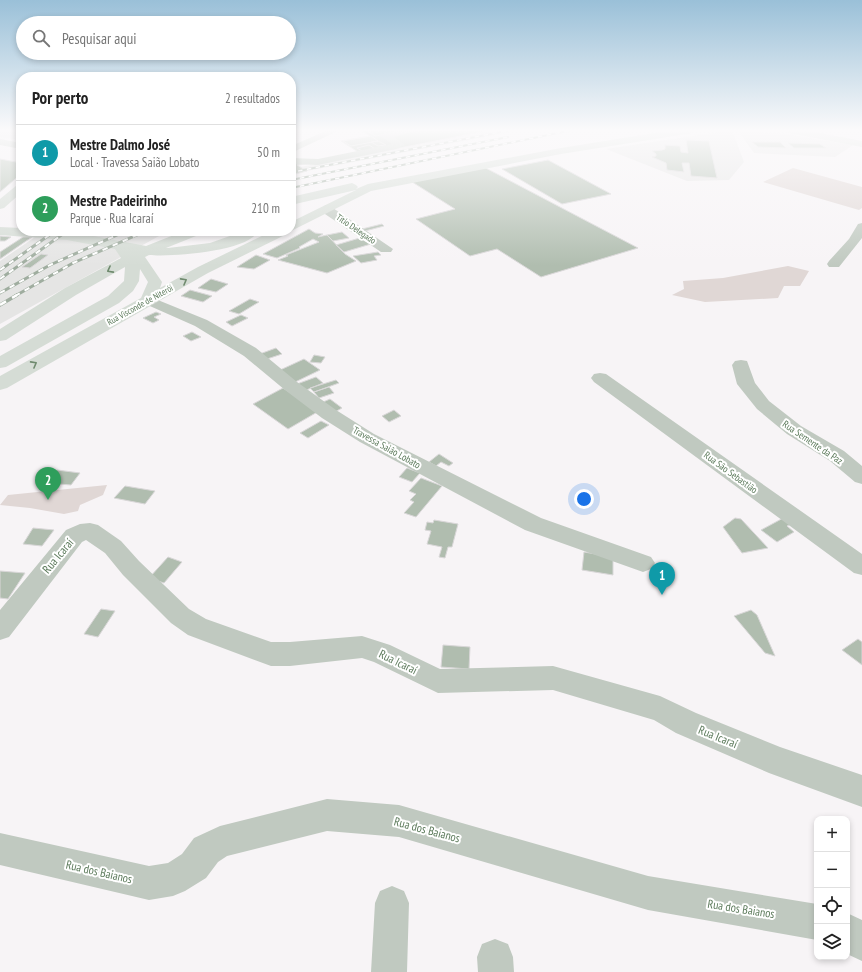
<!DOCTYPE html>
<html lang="pt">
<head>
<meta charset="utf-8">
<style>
  body { margin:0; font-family:"PT Sans Narrow",sans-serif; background:#f2f2f2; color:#222 }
  .controls { position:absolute; right:12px; bottom:12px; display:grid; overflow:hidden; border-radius:8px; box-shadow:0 2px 6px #0003 }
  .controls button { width:36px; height:36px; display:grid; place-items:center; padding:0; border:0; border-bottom:1px solid #e0e0e0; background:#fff; color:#222; font:20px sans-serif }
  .you { position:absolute; left:584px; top:499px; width:14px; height:14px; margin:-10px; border:3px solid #fff; border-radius:50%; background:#1a73e8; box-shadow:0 0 0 6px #1a73e833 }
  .badge { display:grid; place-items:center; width:26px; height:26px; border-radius:50%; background:#bd1eee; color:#fff; font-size:13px; font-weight:700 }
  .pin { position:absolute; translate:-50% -33px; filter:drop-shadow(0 1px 2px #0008) }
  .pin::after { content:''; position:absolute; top:21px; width:14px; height:12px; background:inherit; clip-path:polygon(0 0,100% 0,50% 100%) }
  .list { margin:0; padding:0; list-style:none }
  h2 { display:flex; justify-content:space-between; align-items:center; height:52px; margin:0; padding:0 16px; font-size:17px }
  h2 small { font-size:13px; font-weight:400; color:#767676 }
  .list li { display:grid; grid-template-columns:26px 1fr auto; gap:12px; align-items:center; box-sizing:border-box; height:56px; padding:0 16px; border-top:1px solid #e0e0e0 }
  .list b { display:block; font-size:15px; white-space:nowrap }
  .list p { margin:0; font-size:13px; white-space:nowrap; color:#767676 }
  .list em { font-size:13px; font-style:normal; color:#767676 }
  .icon { flex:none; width:22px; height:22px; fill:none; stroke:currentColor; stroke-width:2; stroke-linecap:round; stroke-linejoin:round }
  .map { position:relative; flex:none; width:862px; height:972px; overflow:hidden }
  .search { position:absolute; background:#fff; box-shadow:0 2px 6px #0003; left:16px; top:16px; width:280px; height:44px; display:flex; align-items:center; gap:10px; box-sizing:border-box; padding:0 14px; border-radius:22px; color:#767676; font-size:15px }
  .panel { position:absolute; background:#fff; box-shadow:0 2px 6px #0003; left:16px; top:72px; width:280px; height:164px; border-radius:16px }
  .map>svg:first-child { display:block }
</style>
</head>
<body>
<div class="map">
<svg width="862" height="972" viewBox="0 0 862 972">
  <rect width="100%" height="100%" fill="#f7f4f6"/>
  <path fill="#e5e5e4" d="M0,130H21V140L0,137Z
    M478,130H522L307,171L300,173L295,168L429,143L427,140Z
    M732,130L744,162L729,180L687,181L606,149Z
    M739,132L780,133L853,145L835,157L754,153Z
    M44,231H147L159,236L0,324V261Z"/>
  <path fill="#e0d7d5" d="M793,168L862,187V208L859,210L763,182Z
    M788,266L809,271L800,286H784L778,298L705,302L672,295L684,289L683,281L723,278Z
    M107,485L103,495L80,505L78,511L64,514L30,508L0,505L8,495Z"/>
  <path fill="#b0bdaf" stroke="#d9d7d8" d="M360,130H491L359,156L297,165L307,171L291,175V160L311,162L358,152L341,141L370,136Z
    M366,130H388L392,133L375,136Z
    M371,136L378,141L351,146L343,141Z
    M686,140L709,141L717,178L691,176L689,163H682L684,172L667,170L666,163L652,157L656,156V154L652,151L662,150L665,149V145L680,146L681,152L688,153Z
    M378,141L386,145L378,146L371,142Z
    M752,142H780L786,148L758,147Z
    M788,143L820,144L826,148H794Z
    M369,145L377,150L365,153L357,148Z
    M0,159L21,163V174L0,192Z
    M548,160L611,194L562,204L502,169Z
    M480,165L638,248L541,277L497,249L470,256L416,219L455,209L409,180Z
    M382,224L384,226L365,231L362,229Z
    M309,229L315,233L323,234L318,237L327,235L345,254L356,261L327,273L278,260L288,256L286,255L319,242L313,239L299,247L300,248L277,258L263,254Z
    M342,232L349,238L333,241L327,235Z
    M0,236L11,237L5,241H0Z
    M23,237H32L0,259V252Z
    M363,237L371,244L344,252L336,245Z
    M378,252L381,255L374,256L377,260L361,263L353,256Z
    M41,254L48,255L30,268L22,267Z
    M256,255L270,260L254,269L237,267Z
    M211,279L228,284L216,292L198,288Z
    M190,290L212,296L203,302L181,296Z
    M250,299L259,302L239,314L229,311Z
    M156,312L161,314L154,317L159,320L153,323L143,318Z
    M241,315L248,318L232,326L226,322Z
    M192,332L201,337L191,341L183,336Z
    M276,348L282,354L264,360L257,355Z
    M314,355L325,357L321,363L310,362Z
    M304,359L320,370L291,384L278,371Z
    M316,377L323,383L304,391L297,384Z
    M336,380L339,383L314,392L310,388Z
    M329,387L334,393L319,398L314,392Z
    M283,388L319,411L288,429L253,404Z
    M330,399L342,408L333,413L321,403Z
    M394,410L401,416L389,422L382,416Z
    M321,421L329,425L308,438L300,433Z
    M439,454L453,463L449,466L441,462L436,466L429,462Z
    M407,468L420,473L412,482L399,477Z
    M57,470L80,473L71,485L47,483Z
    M421,478L442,486L416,517L404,513L414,502L410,500L416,494L409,491Z
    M125,486L155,491L145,504L114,498Z
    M787,516L795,522L787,526L794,532L777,542L761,530Z
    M735,518L741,519L768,548L742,553L723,527Z
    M434,520L458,524L452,547H448L445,558L439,557L442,547L427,544L431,531L425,530L427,522L433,523Z
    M33,528L54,530L42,546L23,544Z
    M584,552L613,557V575L582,570Z
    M168,557L182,562L164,583L149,578Z
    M0,571L25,573L8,599L0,598Z
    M101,609L115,611L98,637L84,634Z
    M751,610L757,615L775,656L765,653L734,616Z
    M858,639L862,642V665L842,650Z
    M443,645L470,647L469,669L441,667Z"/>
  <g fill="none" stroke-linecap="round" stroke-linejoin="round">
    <path fill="#c0c9c0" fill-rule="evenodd" d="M328,130H340L291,153V146Z
      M400,130H419L394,137L405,145L396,149L318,165L291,164V158L318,159L392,144L380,136L382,134Z
      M0,139L21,143V149L0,145Z
      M326,205L330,206L393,249L391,252H381L322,212L320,209Z
      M862,223V238L839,267H829L827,264L829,261L849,239L858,224Z
      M148,296L207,320L256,348L297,382L336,410L374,434L541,518L651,557L655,563L651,569L643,572L525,530L360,442L322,418L285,390L244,356L195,326L143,303L141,300L143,297Z
      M741,360L747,361L755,383L769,401L801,426L844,451L862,466V484L855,482L830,461L787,434L757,409L737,384L732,365L735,361Z
      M600,373L606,374L862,554V575L854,573L594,382L591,378L594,374Z
      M90,523L98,525L121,541L139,561L189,609L206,619L271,642H290L362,636L390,645L440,669L553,666L660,696L696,713L780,747L862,775V807L769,773L676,733L654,720L553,690L438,693L374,662L362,658L290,666H271L188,635L171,623L123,575L105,553L86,540L82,542L9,637L0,640V610L66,530L80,524Z
      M327,799L399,805L648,876L817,904V940L648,910L399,837L327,831L227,856L218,862L206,878L185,891L173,896L149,900L0,865V833L149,866L168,863L182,854L194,838L220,826Z
      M392,886L404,891L409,903L407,972H371L375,903L380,891Z
      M847,913L862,920V961L847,954Z
      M495,939L508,944L513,957L514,972H478L477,957L482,944Z"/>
    <path fill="#d5dcd5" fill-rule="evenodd" d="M673,130H698L693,133L561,154L371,191L291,231V222L356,190L291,205V197L352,183L356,185L358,187L356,189L368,184L561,148Z
      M783,130H805L862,141V147L788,133Z
      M21,183V193L4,208L0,209V199L17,185Z
      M0,227L21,228V231H58L78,233L146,246L184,231H203L201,234L166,248H168L210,243L244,231H255L257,233C244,252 171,257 149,255L145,257L162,282L160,288L198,267L272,231H289L287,234L208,273L7,388L0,390V376L141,298L148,282L140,269L139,281L133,291L119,303L6,367L0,368V356L108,296L124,281L125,267L76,295L6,340L0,341V329L65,288L121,258L115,249L67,240L0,235Z"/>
    <defs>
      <path id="rail-far2" d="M298,171L511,130
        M291,180L508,137
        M291,188L572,130"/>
      <path id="rail-far1" d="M0,270L55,231
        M0,279L67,231
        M0,293L50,265L126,231
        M15,296L73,263L146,231"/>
      <path id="rail" d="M0,305L17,295"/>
    </defs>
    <use href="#rail-far2" stroke="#9fad9f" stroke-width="2"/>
    <use href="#rail-far1" stroke="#9fad9f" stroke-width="3"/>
    <use href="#rail" stroke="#9fad9f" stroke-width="3.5"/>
    <use href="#rail-far2" stroke="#fff" stroke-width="1.5" stroke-dasharray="4.5" stroke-linecap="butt"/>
    <use href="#rail-far1" stroke="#fff" stroke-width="2" stroke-dasharray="5.5" stroke-linecap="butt"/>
    <use href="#rail" stroke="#fff" stroke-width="2.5" stroke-dasharray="7" stroke-linecap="butt"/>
  </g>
  <defs><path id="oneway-chevron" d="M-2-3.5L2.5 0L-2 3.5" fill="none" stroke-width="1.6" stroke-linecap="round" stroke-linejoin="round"/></defs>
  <g stroke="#6f8a6e">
    <use href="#oneway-chevron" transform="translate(110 270) rotate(152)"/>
    <use href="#oneway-chevron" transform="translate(184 281) rotate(-29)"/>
    <use href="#oneway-chevron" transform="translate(34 364) rotate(-29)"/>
  </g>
  <linearGradient id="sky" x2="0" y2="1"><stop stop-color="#9ac0d8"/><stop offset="0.49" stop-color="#fbfafb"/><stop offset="1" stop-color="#fbfafb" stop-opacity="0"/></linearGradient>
  <rect width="862" height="266" fill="url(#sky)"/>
  <g text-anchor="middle" stroke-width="4" stroke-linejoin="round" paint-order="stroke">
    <g font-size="9" fill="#5d7b5c" stroke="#fff">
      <text transform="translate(356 229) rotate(34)" y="3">Titio Delegado</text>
      <text transform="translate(140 305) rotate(-29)" y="3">Rua Visconde de Niterói</text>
    </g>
    <g font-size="10" fill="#5d7b5c" stroke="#fff">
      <text transform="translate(813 442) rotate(34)" y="4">Rua Semente da Paz</text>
      <text transform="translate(387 447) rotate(29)" y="4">Travessa Saião Lobato</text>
      <text transform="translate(731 472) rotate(36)" y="4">Rua São Sebastião</text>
    </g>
    <g font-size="12" fill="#5d7b5c" stroke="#fff">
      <text transform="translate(58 556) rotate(-50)" y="4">Rua Icaraí</text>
      <text transform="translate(398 662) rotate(26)" y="4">Rua Icaraí</text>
      <text transform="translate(718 737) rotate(22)" y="4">Rua Icaraí</text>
      <text transform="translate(427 830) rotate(15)" y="4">Rua dos Baianos</text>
      <text transform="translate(99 872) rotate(13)" y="4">Rua dos Baianos</text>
      <text transform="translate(741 909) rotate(9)" y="4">Rua dos Baianos</text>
    </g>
  </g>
</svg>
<div class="controls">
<button>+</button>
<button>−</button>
<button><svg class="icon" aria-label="locate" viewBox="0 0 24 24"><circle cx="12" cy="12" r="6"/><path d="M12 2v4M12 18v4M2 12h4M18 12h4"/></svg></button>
<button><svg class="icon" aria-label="layers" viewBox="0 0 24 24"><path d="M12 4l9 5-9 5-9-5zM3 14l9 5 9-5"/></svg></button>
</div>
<div class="you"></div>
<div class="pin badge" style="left:662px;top:595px;background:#0f9aa8">1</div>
<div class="pin badge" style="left:48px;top:500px;background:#2e9e5b">2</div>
<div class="search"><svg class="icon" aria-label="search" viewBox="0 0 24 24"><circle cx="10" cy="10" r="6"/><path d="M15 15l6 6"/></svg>Pesquisar aqui</div>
<section class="panel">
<h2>Por perto<small>2 resultados</small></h2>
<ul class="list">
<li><span class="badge" style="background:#0f9aa8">1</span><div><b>Mestre Dalmo José</b><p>Local · Travessa Saião Lobato</p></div><em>50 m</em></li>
<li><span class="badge" style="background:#2e9e5b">2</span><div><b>Mestre Padeirinho</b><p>Parque · Rua Icaraí</p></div><em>210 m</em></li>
</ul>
</section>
</div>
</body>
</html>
